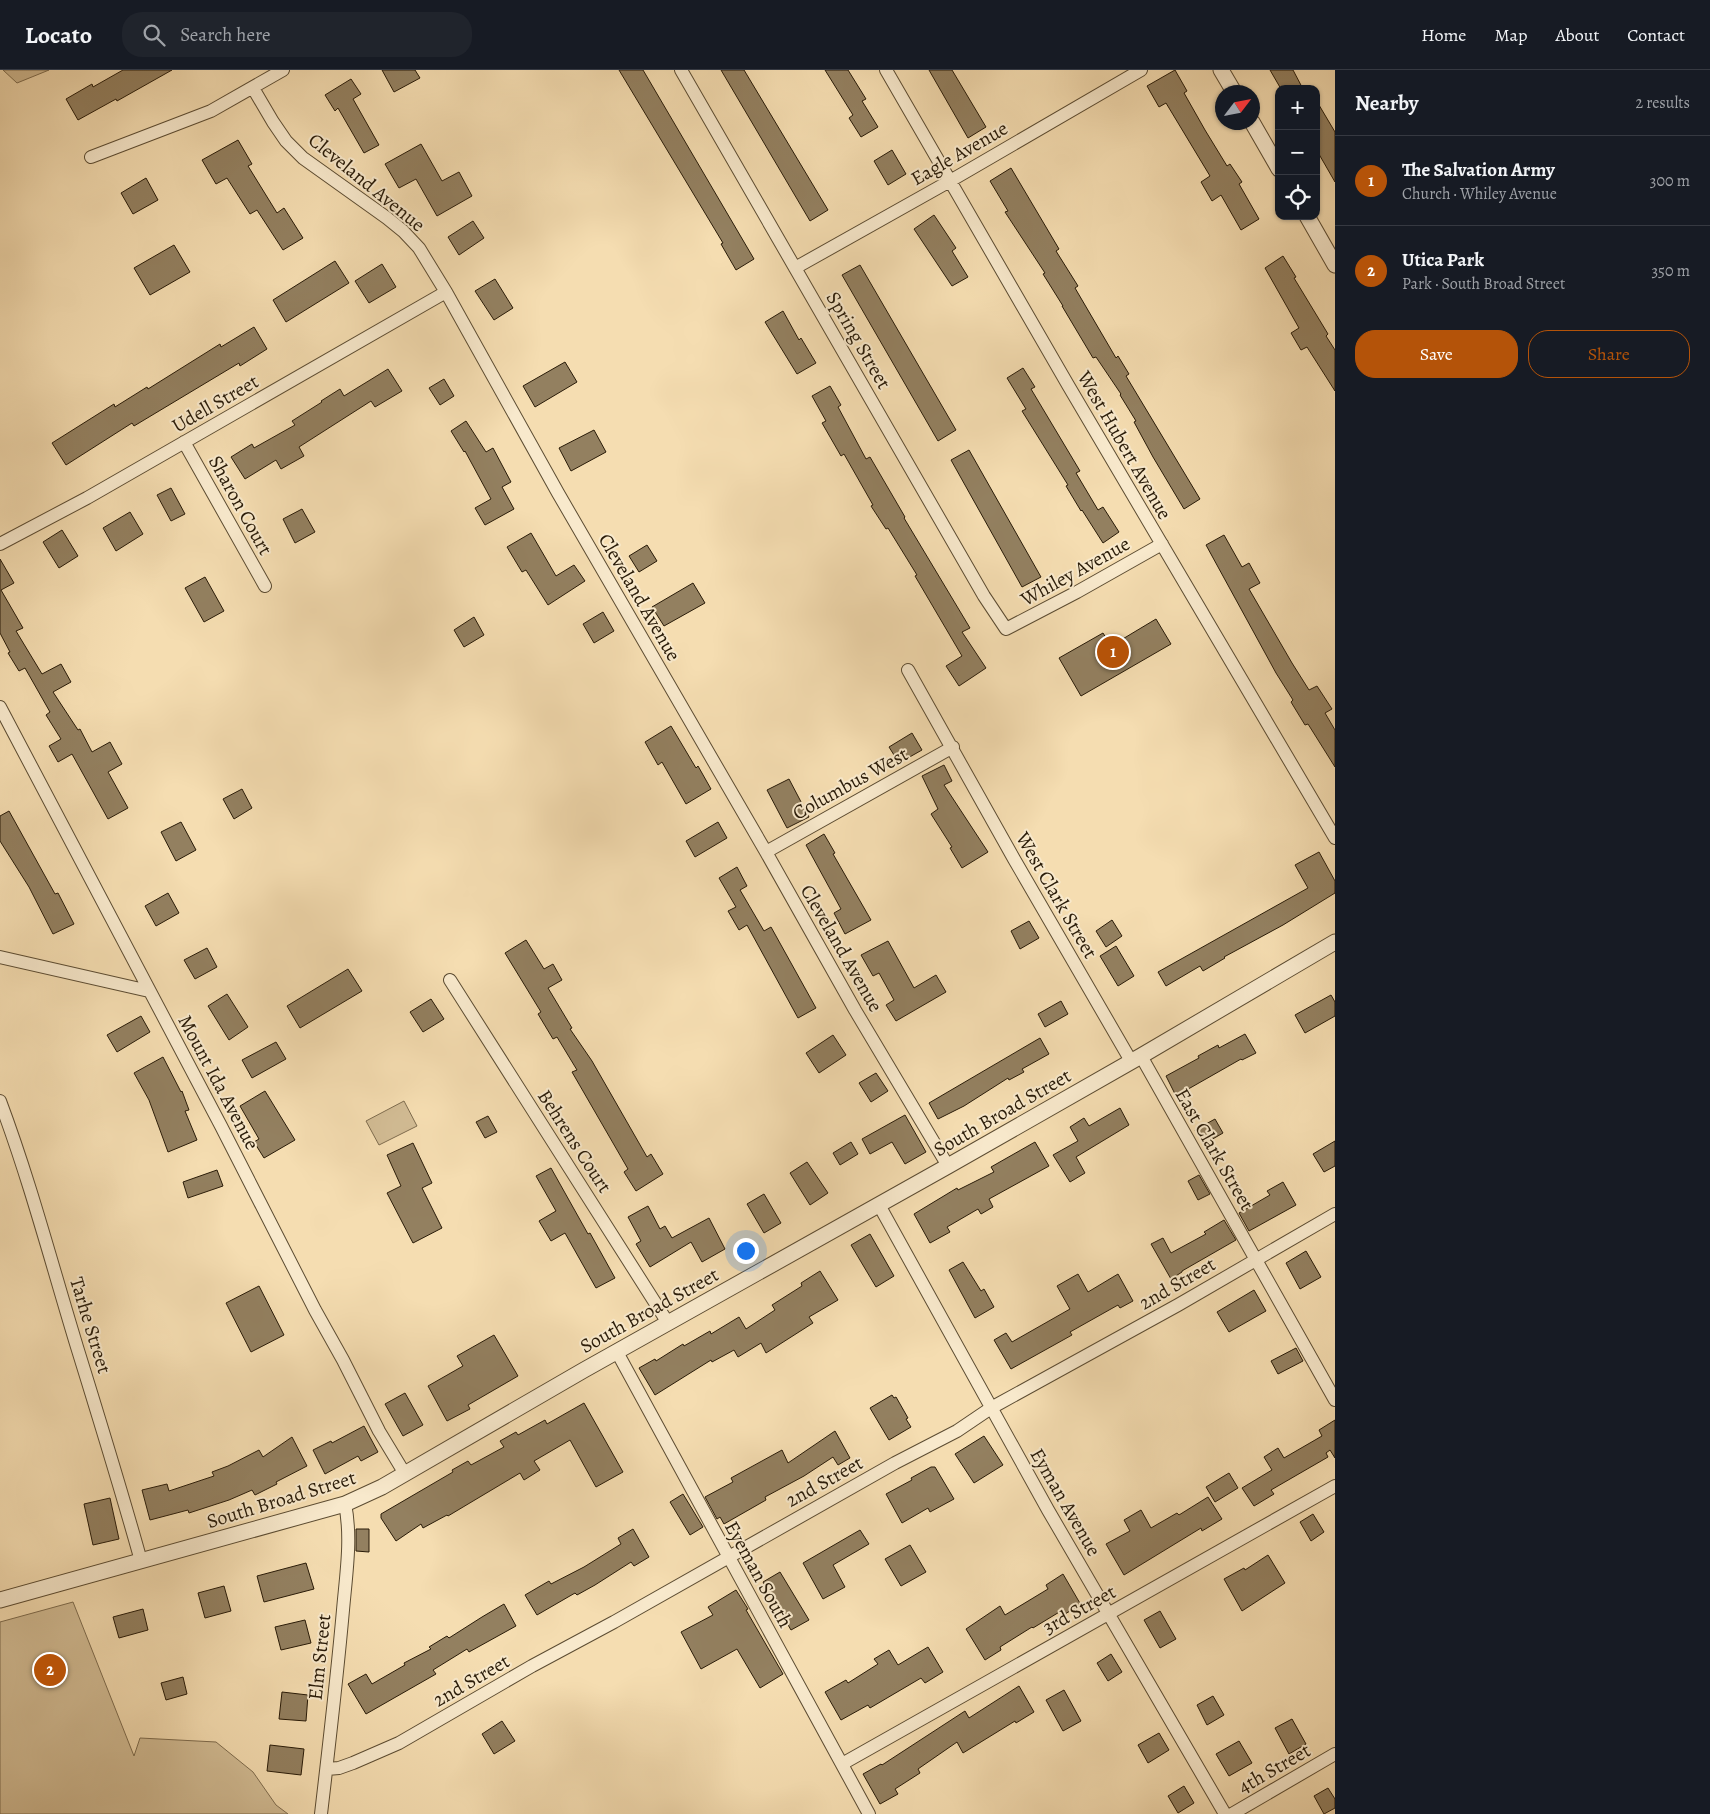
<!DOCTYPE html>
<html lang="en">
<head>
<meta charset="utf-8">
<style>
  body { margin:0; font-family:Alegreya,serif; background:#20242c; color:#f1f3f6 }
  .controls { position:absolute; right:15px; top:15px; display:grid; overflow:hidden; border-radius:10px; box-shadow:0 1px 4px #0004 }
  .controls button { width:45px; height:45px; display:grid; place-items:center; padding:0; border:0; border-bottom:1px solid #363941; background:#171b24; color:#f1f3f6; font:25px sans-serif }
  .compass { position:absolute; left:1215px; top:15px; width:45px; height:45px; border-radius:50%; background:#171b24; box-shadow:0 1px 4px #0004; rotate:58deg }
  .you { position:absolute; left:745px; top:1180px; width:18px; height:18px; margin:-12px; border:4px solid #fff; border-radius:50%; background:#1a73e8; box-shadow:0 0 0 8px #1a73e833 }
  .badge { display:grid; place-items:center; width:32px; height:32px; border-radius:50%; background:#b45309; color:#fff; font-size:16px; font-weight:700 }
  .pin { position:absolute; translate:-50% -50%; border:2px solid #fff; box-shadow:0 1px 5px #0006 }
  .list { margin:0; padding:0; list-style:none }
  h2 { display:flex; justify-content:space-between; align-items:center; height:65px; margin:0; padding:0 20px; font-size:21px }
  h2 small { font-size:16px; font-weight:400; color:#9ea1a6 }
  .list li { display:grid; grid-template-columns:32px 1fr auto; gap:15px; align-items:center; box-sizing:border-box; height:90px; padding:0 20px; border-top:1px solid #363941 }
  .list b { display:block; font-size:19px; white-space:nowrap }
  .list p { margin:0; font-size:16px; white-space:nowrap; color:#9ea1a6 }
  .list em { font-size:16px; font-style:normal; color:#9ea1a6 }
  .actions { display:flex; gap:10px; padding:15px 20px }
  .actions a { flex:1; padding:11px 0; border:1px solid #b45309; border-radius:20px; text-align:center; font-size:18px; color:#b45309 }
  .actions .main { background:#b45309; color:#fff }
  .icon { flex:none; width:28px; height:28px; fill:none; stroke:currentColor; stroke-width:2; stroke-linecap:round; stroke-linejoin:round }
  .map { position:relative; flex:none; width:1335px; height:1744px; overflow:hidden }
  header { display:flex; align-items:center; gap:30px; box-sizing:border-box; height:70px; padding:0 25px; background:#171b24; border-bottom:1px solid #363941 }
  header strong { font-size:24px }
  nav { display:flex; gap:28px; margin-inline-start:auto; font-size:18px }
  .search { width:350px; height:45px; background:#20242c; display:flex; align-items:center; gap:12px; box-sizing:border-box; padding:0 18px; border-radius:20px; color:#9ea1a6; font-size:19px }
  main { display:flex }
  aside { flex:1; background:#171b24 }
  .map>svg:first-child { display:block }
</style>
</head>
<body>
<header>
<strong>Locato</strong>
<div class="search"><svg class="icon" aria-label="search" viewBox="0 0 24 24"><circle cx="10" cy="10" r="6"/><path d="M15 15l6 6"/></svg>Search here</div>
<nav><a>Home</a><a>Map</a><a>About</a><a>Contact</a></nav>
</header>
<main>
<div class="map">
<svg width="1335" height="1744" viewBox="0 0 1335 1744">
  <rect width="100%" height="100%" fill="#f5ddb1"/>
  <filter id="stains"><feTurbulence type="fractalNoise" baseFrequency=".004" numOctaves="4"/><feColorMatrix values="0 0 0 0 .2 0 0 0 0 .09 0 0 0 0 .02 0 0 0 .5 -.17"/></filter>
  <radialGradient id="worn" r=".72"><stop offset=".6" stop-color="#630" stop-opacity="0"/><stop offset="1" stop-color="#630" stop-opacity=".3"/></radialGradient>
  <path fill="#d2bc94" stroke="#7e6c4e" d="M3,0H49L17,13Z
    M404,1031L417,1056L379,1075L366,1051Z
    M73,1532L134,1686L140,1668L216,1672L253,1702L276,1735L288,1744H0V1552Z"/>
  <path fill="#938060" stroke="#291b08" d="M123,0H172L117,31L116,29L78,50L66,29L92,14L93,17Z
    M382,0H415L420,8L394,22Z
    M619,0H643L754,189L736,200L721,174L723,173Z
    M721,0H744L828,140L810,151Z
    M825,0H848L866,29L862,31L878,57L861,67L849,48L853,45Z
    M929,0H952L986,57L968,68Z
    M1175,0L1187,21L1184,23L1205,60L1227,96L1230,94L1242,112L1239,114L1259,149L1241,160L1221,125L1212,131L1201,112L1210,106L1166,33L1159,37L1147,16Z
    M1270,0H1293L1303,19H1281Z
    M351,9L361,24L353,29L379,75L364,83L338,38L335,41L325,25Z
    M1316,30L1335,62V112L1316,79Z
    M238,70L252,94L248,96L277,143L284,138L303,168L283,180L257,140L250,144L227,108L216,114L202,90Z
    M421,74L442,111L459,102L472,126L437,146L416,109L399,118L385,94Z
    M892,80L906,104L888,115L874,91Z
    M1011,98L1059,179L1056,181L1078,216L1075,218L1116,288L1118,286L1129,304L1126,306L1200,429L1184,439L1153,387L1134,352L1136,351L1120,325L1121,324L1096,287L1093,288L1062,236H1063L1043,204L1045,203L1005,142L1008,141L990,111Z
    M146,108L158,130L133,144L121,123Z
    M934,145L956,178L952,181L968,207L952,216L914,159Z
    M473,151L484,168L459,185L448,167Z
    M174,175L190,202L150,225L134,198Z
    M1283,186L1296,207L1294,208L1328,264L1326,266L1335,280V321L1307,277L1301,280L1291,263L1299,258L1265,198Z
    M335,191L349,213L286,252L273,230Z
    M382,194L396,217L369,233L355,211Z
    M860,195L956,360L938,371L842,205Z
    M495,209L513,238L494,250L475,221Z
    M783,241L799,270L801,268L816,293L797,304L765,252Z
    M254,257L267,279L240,296L239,293L134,356L132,353L66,395L52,373L114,334L115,337L147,317L148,319L220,274L221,277Z
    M565,292L577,312L535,337L523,316Z
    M1023,298L1035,317L1031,319L1080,401L1076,403L1098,440L1103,437L1119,462L1103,473L1082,440L1081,441L1066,416L1068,415L1022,341L1026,339L1007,308Z
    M388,299L402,321L375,337L371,331L299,377L304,386L281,399L276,390L245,409L231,387L252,374L254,378L295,355L292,351L322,332L321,331L340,319L344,326Z
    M444,309L454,326L440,335L429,318Z
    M830,316L841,335L838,337L866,389L870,387L905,447L904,448L970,558L962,562L986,598L959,616L946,596L962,586L915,506L917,505L888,458L886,459L871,436L873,435L844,384L841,386L822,353L826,351L812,326Z
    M466,351L486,382L493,378L511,412L502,417L514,439L485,455L475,438L491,429L465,381L464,382L451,361Z
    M594,360L606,382L571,401L559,378Z
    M969,380L1041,507L1022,517L951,390Z
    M171,418L185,444L171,451L157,425Z
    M302,439L315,462L295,473L283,449Z
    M130,442L143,464L116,481L103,458Z
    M62,460L78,486L59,498L43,472Z
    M531,463L556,506L574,495L585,511L548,535L526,500L522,502L507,477Z
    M1224,465L1242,497L1249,493L1260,513L1249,519L1292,593L1309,620L1317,616L1332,639L1325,643L1335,660V697L1308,654L1305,655L1291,632L1293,630L1276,603L1206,475Z
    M647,475L657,491L639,502L629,486Z
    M0,489L14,513L1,520L23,558L16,561L42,604L61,594L71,612L53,622L78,660L80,659L92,682L110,672L122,694L108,702L128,738L108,749L72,684L58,692L49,676L61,669L46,645L50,642L25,598L19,601L8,583L10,582L0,563Z
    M205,507L224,541L204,552L185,518Z
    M693,513L705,533L664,556L652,537Z
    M603,542L614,561L594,573L583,554Z
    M474,547L484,565L464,577L454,560Z
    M1156,549L1171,574L1081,626L1059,588L1103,563L1111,576Z
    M671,656L696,698L698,696L711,719L686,734L662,692L658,695L645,672Z
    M912,663L922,680L899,693L889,677Z
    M944,695L952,711L944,715L988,782L962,798L950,778L952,777L931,744L938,739L922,706Z
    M789,709L809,747L787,758L767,720Z
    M242,719L252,738L234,749L223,729Z
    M9,741L55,824L58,823L74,854L53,864L29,817L0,771V746Z
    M181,752L196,780L176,791L161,762Z
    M718,752L727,768L695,787L686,771Z
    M824,764L835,783L833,784L871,850L845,864L834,843L841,839L806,775Z
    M1319,782L1335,811V823L1283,855L1224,887L1225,888L1203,901L1200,896L1166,916L1158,902L1308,818L1295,795Z
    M737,797L747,816L740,820L764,861L771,857L816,938L798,948L747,855L739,860L728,841L736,837L719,808Z
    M168,823L179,843L156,856L145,836Z
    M1112,850L1122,866L1106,877L1096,861Z
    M1029,851L1039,868L1020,879L1011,861Z
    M526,870L544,899L553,894L562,910L548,918L572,958L570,959L592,991L647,1087L651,1084L663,1104L636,1121L624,1102L628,1099L572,1002L577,1000L557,967L553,969L538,944L541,942L505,883Z
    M888,871L914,918L936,905L946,922L896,951L886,935L894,930L879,903L873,906L861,885Z
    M1116,876L1134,906L1118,916L1100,886Z
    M207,878L217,897L195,909L184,890Z
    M348,899L362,921L300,958L287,936Z
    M227,924L248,957L229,970L208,936Z
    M1331,925L1335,932V946L1305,963L1295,945Z
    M431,929L444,949L423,962L410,942Z
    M1061,931L1068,944L1045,957L1038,944Z
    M141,946L150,962L117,982L107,965Z
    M1245,964L1256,983L1242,990L1241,989L1176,1026L1166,1006L1199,988L1198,986L1218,975L1219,978Z
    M833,965L846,985L819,1003L806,983Z
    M1040,968L1049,984L1022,999L1024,1002L1009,1010L1008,1008L964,1036L938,1049L929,1033Z
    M276,972L286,989L252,1008L242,990Z
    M163,987L181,1022L182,1021L189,1040L185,1041L197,1070L168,1082L149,1030L134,1003Z
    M876,1003L888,1021L871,1032L859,1013Z
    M265,1021L295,1070L264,1088L254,1072L259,1069L240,1036Z
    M1120,1038L1129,1055L1076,1087L1085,1103L1070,1112L1053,1085L1078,1071L1070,1057L1084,1048L1089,1056Z
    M905,1045L926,1082L905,1094L892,1072L870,1084L862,1069Z
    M488,1046L497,1062L485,1068L476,1052Z
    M1215,1049L1223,1063L1204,1074L1195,1060Z
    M1335,1071V1096L1324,1102L1313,1084Z
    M851,1072L858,1084L840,1095L833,1083Z
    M1035,1072L1049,1096L989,1129L993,1137L981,1144L978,1139L947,1157L950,1162L930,1173L914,1144L957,1118L958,1120L994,1102L991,1097Z
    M413,1073L432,1113L422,1118L442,1158L413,1173L387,1123L401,1116L387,1085Z
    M807,1092L828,1123L810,1135L790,1103Z
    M551,1098L588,1164L590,1163L615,1208L596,1218L565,1163L551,1171L539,1151L556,1141L536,1106Z
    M217,1100L223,1116L188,1128L183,1112Z
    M1199,1105L1210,1124L1198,1130L1188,1111Z
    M1283,1112L1296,1135L1249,1161L1239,1143L1270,1125L1267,1121Z
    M764,1124L781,1153L764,1163L747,1134Z
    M648,1136L660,1159L665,1156L672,1168L709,1148L725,1179L702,1192L691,1172L650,1197L636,1174L641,1171L628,1147Z
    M1224,1150L1236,1170L1182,1201V1202L1171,1209L1151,1174L1163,1168L1171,1183L1206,1164L1204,1162Z
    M870,1164L894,1206L876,1217L851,1175Z
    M1306,1181L1321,1207L1300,1219L1286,1193Z
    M963,1192L981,1221L984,1219L994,1237L975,1248L949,1200Z
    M820,1201L838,1230L809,1247L813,1253L766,1283L761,1273L738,1287L734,1280L712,1292L711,1290L655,1325L639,1298L655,1289L656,1291L683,1274L684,1276L710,1261L711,1264L739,1247L746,1259L775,1240L772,1235L802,1216L801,1213Z
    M1078,1204L1088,1222L1118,1204L1133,1231L1120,1238L1118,1235L1070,1262L1072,1265L1011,1299L994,1270L1006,1263L1012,1272L1070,1239L1057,1216Z
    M259,1216L284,1265L251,1282L226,1233Z
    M1254,1220L1266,1241L1229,1262L1217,1242Z
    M494,1265L518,1306L468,1335L470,1339L447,1351L428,1316L463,1296L457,1286Z
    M1296,1278L1303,1291L1278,1304L1271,1291Z
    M405,1323L423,1355L403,1366L385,1334Z
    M892,1325L894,1328L896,1327L908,1348L906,1349L911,1357L889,1370L870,1338Z
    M584,1333L623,1402L596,1417L570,1370L534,1391L540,1400L524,1410L520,1403L448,1446L447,1445L423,1458L421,1454L396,1471L381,1448V1444L453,1402L452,1400L468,1391L471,1395L504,1377L500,1371L516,1362L518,1365L545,1350L547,1354Z
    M1335,1350V1388L1330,1380L1326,1383L1328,1387L1271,1420L1274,1424L1254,1436L1242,1418L1272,1400L1264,1387L1278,1378L1284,1388L1322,1366L1319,1360Z
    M364,1356L378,1382L361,1391L358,1386L325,1404L313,1380L331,1371L332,1373Z
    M835,1361L850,1388L838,1395L833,1387L804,1406L765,1427L766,1430L724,1454L720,1447L717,1449L705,1427L733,1412L731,1408L782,1380L788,1393Z
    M984,1366L1003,1395L974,1413L955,1384Z
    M292,1367L307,1396L276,1412L277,1414L255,1425L252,1420L229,1430L189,1443L188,1440L150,1450L142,1420L167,1414L169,1421L214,1406L212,1402L228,1396L259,1380L263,1387Z
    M931,1397H935L954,1429L930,1442L928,1438L902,1453L886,1424L912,1410L911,1408Z
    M1229,1403L1238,1418L1215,1432L1206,1417Z
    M683,1424L703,1457L690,1465L670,1432Z
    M1208,1427L1222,1449L1202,1461L1201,1458L1124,1505L1106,1474L1130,1461L1124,1450L1141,1440L1151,1458L1177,1443L1179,1445Z
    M110,1428L119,1469L93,1475L84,1434Z
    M1313,1444L1324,1462L1311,1471L1300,1452Z
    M356,1459H369V1482L356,1481Z
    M633,1459L649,1487L634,1496L631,1492L595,1515L577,1525L575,1523L537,1545L525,1525L549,1511L551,1514L584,1497L621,1474L618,1468Z
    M860,1460L869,1474L833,1495L845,1517L823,1529L803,1493Z
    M910,1475L926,1502L901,1516L885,1489Z
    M1268,1485L1285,1513L1242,1541L1224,1509L1244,1498L1245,1500Z
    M306,1493L314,1519L264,1532L257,1506Z
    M780,1502L809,1550L791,1560L763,1512Z
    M1063,1504L1081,1535L1063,1545L1061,1541L1033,1558L1032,1557L1000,1577L1001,1580L985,1590L966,1559L1000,1536L1005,1545L1048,1519L1046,1515Z
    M224,1516L231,1541L205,1548L198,1523Z
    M736,1520L748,1539L746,1540L783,1604L760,1618L737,1579L701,1599L681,1562L713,1545L708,1537Z
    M504,1534L516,1556L469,1582L467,1579L433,1600L436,1604L366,1644L348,1614L366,1604L372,1614L405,1595L404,1593L431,1579L429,1577L447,1566L449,1568L482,1547Z
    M143,1539L148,1560L119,1568L113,1547Z
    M1160,1541L1176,1569L1160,1578L1144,1550Z
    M305,1550L311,1573L281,1580L275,1557Z
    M928,1577L943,1602L925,1613L921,1608L870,1638L868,1635L841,1650L825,1622L846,1610L848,1613L878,1594L874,1589L889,1580L898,1595Z
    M1111,1584L1122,1602L1108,1611L1097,1593Z
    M183,1607L187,1624L166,1630L161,1613Z
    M1019,1616L1034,1642L1016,1653L1015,1651L963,1683L957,1672L918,1699L920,1703L895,1719L898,1724L880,1734L863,1704L881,1694L882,1695L965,1641L969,1648Z
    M1064,1620L1081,1651L1063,1661L1046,1630Z
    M282,1622L308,1625L306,1651L279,1649Z
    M1213,1626L1224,1645L1207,1655L1197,1635Z
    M1292,1649L1306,1674L1289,1684L1275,1658Z
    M502,1651L515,1671L494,1684L482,1664Z
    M1159,1663L1169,1680L1148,1693L1138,1675Z
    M1239,1671L1252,1693L1229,1706L1216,1684Z
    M270,1675L304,1679L301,1705L267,1701Z
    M1184,1716L1194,1733L1178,1743L1168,1726Z
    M1328,1718L1335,1729V1738L1324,1744L1314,1726Z"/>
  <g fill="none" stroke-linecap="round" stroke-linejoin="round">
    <defs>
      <path id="minor" d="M681,0L984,526L1006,559L1077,522L1162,474
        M886,0L1068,315L1335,768
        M253,18L273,52L286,71L303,88L387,148L403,161L419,178L446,222L558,423L766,782L855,940L948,1096
        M91,87L211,41L283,0
        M795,198L950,111L1141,0
        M184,372L265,516
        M0,474L87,428L446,222
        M908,600L1014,789L1131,991
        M0,637L221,1056L315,1240L343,1290L379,1361L405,1404
        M766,782L953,677
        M0,887L149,921
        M450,910L668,1253
        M1141,986L1335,1330
        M0,1031C30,1111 52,1195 77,1277C99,1348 121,1419 141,1491
        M879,1135L1048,1440L1225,1744
        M617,1282L869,1744
        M842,1694L1335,1416
        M327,1699L339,1698L353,1693L399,1673L532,1596L614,1552L895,1393L957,1361L991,1338L1178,1235L1335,1144
        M321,1744C329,1676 337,1608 343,1540C346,1505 352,1468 345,1434
        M1232,1744L1335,1684"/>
      <path id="tertiary" d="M1221,0L1234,22
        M1252,52L1279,99
        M1307,146L1335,195
        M0,1530L345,1434L382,1417L584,1300L948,1096L1141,986L1335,872"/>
    </defs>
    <use href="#minor" stroke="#5c4c32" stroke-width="14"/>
    <use href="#tertiary" stroke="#5c4c32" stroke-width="17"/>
    <use href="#minor" stroke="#f8e9cc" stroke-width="12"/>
    <use href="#tertiary" stroke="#f8e9cc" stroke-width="15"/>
  </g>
  <g text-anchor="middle" stroke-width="4" stroke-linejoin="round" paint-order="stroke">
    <g font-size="20" fill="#291b08" stroke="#f8e9cc">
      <text transform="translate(959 83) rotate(-30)" y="7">Eagle Avenue</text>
      <text transform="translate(367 112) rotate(39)" y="7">Cleveland Avenue</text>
      <text transform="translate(859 270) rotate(60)" y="7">Spring Street</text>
      <text transform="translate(215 333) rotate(-30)" y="7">Udell Street</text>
      <text transform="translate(1125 375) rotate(60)" y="7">West Hubert Avenue</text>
      <text transform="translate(241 435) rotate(61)" y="7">Sharon Court</text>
      <text transform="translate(1075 501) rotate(-29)" y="7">Whiley Avenue</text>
      <text transform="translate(640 527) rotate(60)" y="7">Cleveland Avenue</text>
      <text transform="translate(850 713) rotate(-29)" y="7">Columbus West</text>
      <text transform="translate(1057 825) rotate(60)" y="7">West Clark Street</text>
      <text transform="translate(842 878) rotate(60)" y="7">Cleveland Avenue</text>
      <text transform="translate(219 1012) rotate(62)" y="7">Mount Ida Avenue</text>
      <text transform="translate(1002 1042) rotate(-30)" y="7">South Broad Street</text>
      <text transform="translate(575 1071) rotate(57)" y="7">Behrens Court</text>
      <text transform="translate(1215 1079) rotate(60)" y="7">East Clark Street</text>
      <text transform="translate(1177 1213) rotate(-30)" y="7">2nd Street</text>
      <text transform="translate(649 1240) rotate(-29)" y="7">South Broad Street</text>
      <text transform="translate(91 1255) rotate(73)" y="7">Tarhe Street</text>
      <text transform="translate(824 1411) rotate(-29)" y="7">2nd Street</text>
      <text transform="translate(281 1429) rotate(-17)" y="7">South Broad Street</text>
      <text transform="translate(1066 1432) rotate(60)" y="7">Eyman Avenue</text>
      <text transform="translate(759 1504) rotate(61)" y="7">Eyeman South</text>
      <text transform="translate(1079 1539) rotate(-29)" y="7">3rd Street</text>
      <text transform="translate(319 1587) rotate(-84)" y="7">Elm Street</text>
      <text transform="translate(471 1610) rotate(-30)" y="7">2nd Street</text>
      <text transform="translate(1274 1698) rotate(-30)" y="7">4th Street</text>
    </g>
  </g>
  <rect width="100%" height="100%" filter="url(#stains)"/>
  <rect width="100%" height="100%" fill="url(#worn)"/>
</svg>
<div class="controls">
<button>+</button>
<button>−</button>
<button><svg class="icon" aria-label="locate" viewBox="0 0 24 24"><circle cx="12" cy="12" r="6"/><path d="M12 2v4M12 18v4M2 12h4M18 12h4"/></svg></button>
</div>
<svg class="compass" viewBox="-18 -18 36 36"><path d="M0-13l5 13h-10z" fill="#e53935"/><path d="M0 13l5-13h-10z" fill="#9ea1a6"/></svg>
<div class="you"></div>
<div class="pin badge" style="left:1113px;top:582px">1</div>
<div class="pin badge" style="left:50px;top:1600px">2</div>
</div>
<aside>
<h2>Nearby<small>2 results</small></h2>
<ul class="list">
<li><span class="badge">1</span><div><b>The Salvation Army</b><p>Church · Whiley Avenue</p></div><em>300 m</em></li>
<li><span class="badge">2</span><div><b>Utica Park</b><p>Park · South Broad Street</p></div><em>350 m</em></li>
</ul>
<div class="actions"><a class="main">Save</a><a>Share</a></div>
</aside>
</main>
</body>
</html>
